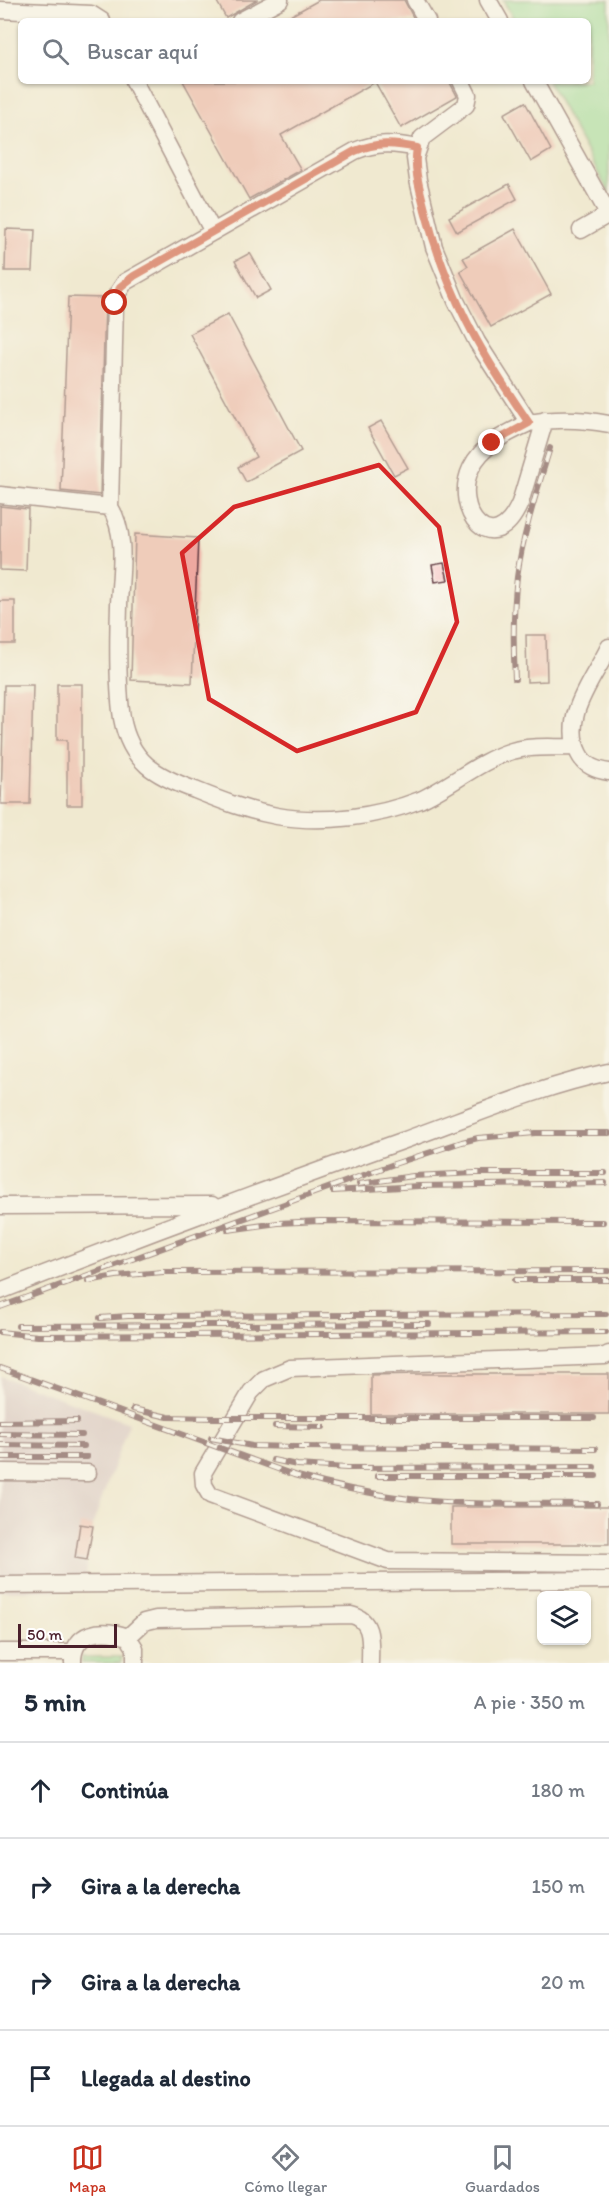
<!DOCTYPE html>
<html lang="es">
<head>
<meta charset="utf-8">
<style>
  body { margin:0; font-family:Itim,sans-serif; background:#f6f6f7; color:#1f2937 }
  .controls { position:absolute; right:18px; bottom:18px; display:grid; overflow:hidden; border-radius:9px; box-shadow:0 2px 4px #0004 }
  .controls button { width:54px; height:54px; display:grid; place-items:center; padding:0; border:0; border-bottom:2px solid #e0e1e3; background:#fff; color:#1f2937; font:30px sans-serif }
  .scale { position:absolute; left:18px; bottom:15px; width:99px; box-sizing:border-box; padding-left:6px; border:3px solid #4a1f2b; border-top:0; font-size:16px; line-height:21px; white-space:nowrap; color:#4a1f2b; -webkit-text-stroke:4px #fff; paint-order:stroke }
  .stop { position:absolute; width:18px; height:18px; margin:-14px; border:4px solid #c8321e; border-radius:50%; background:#fff }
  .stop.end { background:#c8321e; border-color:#fff; box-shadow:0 2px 6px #0008 }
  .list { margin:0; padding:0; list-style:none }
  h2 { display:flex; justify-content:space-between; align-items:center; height:78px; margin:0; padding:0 24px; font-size:26px }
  h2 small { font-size:20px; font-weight:400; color:#747a83 }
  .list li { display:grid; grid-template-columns:39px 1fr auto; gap:18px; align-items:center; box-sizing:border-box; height:96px; padding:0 24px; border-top:2px solid #e0e1e3 }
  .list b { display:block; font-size:22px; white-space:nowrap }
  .list em { font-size:20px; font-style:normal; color:#747a83 }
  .icon { flex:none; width:33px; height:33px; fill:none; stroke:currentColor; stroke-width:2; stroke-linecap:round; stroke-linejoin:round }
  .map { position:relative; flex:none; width:609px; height:1663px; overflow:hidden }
  .search { position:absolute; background:#fff; box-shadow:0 2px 4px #0004; left:18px; right:18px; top:18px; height:66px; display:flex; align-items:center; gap:15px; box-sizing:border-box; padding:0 21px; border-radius:9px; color:#747a83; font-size:22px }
  .sheet { height:462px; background:#fff }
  nav { display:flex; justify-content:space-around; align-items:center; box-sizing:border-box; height:84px; border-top:2px solid #e0e1e3; background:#fff; font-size:16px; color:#747a83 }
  nav a { display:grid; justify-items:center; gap:3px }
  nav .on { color:#c8321e }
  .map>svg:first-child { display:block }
</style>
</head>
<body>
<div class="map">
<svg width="609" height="1663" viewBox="0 0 609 1663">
  <rect width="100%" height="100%" fill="#fff"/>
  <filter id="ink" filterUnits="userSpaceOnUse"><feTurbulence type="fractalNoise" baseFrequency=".0167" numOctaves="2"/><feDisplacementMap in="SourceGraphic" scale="12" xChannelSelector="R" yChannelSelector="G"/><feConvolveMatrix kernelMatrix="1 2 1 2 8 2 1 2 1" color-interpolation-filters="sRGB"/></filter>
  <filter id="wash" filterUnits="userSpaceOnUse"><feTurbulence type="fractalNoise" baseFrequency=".008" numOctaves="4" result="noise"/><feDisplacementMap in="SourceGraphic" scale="24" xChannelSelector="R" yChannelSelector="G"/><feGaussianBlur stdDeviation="1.35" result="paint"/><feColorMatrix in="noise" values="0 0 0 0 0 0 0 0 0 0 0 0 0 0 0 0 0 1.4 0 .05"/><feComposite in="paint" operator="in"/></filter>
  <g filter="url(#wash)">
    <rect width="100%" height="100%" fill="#f0e9d0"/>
    <path fill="#d2bdc5" d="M0,1376L129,1423L94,1521L87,1560L86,1590L0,1591Z"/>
    <path fill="#94dd99" stroke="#6f7e62" stroke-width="1.5" d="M503,0H609V193L548,81H588V21H515Z
      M82,1657H121V1663H82Z"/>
    <g id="blocks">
      <path fill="#eea8a0" d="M216,0H257L226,18Z
        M319,0H404L415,21H281Z
        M183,81H449L457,96L401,128L375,82L281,135L301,170L249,199Z
        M525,102L551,150L531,162L504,114Z
        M509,184L517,199L457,232L449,217Z
        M6,229L35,230L33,271H5Z
        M515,229L551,294L491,327L460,271L468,266L463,258Z
        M250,253L271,290L256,298L235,261Z
        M68,297L105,298L100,495L61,491Z
        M228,314L301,451L255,476L256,477L246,482L238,467L256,457L190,334Z
        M381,421L408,468L394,475L368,428Z
        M0,506L28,509L26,571L0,570Z
        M135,534L198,538L192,683L131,680Z
        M444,563L448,580L435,582L432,565Z
        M0,601H15V644H0Z
        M526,635H546L547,681L527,682Z
        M57,684H82V805H67V740H57Z
        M4,685H33L30,804H1Z
        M418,1374H609V1414H371V1375Z
        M451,1507H609V1544H451Z
        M80,1524L93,1526L87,1560L75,1558Z"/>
    </g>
  </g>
  <g filter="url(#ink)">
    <use href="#blocks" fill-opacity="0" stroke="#633d44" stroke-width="1.5"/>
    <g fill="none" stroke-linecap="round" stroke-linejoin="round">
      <defs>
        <path id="minor" d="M415,0L427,21
          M488,0L500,21
          M0,10L91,14L102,21
          M240,21L280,0
          M134,81L213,232
          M461,81L468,95L466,105L422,138L415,158L418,180L434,247L456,301L477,342L529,423C556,418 582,419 609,424
          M534,81L609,215
          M581,230L609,214
          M529,423C507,433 482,445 471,468C451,511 494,563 520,503L545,420
          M0,495L110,507L115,303L117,294L125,282L355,151C377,142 394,143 417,148
          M110,507C128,536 120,573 119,605C118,638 117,686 122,718C130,762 156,776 195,790C222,801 248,811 277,816C323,824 377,817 420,800C451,786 479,761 512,751C531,745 555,748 575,747
          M609,647C594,679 560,717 579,754C585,766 596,770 609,772
          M0,1206L212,1205
          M0,1291C133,1239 267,1189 402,1141C470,1117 538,1087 609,1072
          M609,1354L605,1356L290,1368L264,1379L251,1392L203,1473L204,1485L210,1495L388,1561L609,1563
          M0,1472L88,1473
          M0,1585L609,1580
          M128,1637L144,1622L156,1619L351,1615C374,1620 370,1644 370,1663
          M0,1652H73
          M73,1663C72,1630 103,1628 128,1637L135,1648V1663"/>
      </defs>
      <use href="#minor" stroke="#633d44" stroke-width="19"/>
      <use href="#minor" stroke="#fff" stroke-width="16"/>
      <defs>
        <path id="rail" d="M515,679C513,645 513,611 517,577C523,533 537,491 550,448
          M359,1184L413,1176L476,1173H605
          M333,1191L419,1186L605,1183
          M228,1230L278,1223L320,1221L603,1222
          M515,1280H609
          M88,1281L116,1276L163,1272L609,1271
          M0,1307L394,1164L462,1142L478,1138L535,1133H609
          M100,1318L128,1316L606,1314
          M18,1326L429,1324
          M0,1332L38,1336L606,1332
          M0,1368L294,1475C332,1486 370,1494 410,1499C471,1506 535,1503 597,1504
          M133,1409L168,1417L215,1418H594
          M0,1422L77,1421
          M275,1426L323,1427
          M0,1434L82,1435
          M211,1438L252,1446L296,1447L595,1449
          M0,1445L84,1446
          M0,1457H87
          M273,1460L297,1465L347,1468L594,1467
          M377,1476H596"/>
      </defs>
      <use href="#rail" stroke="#4a1f2b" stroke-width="6"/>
      <use href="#rail" stroke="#fff" stroke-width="4" stroke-dasharray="11" stroke-linecap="butt"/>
    </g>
  </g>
  <g fill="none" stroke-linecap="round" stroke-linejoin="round" filter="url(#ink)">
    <path stroke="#c8321e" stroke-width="8" d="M115,303L120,287L134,276L355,151C377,142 394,143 417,148C413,169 420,189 425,210C447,295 480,352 529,423L492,443"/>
  </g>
  <path d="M0 0H609V1663H0ZM379,465L439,527L457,622L416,712L297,751L209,699L182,553L234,507Z" fill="#f0e9d0" fill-opacity=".55" fill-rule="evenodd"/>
  <path fill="none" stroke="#d62828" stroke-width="4.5" stroke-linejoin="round" d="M379,465L439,527L457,622L416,712L297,751L209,699L182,553L234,507Z"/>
</svg>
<div class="controls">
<button><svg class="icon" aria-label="layers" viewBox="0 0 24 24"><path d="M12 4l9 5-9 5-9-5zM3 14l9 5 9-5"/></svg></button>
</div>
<div class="scale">50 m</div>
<div class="stop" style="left:115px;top:303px"></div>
<div class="stop end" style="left:492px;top:443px"></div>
<div class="search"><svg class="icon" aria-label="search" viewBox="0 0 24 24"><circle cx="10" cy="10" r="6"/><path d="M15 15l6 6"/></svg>Buscar aquí</div>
</div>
<section class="sheet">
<h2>5 min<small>A pie · 350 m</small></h2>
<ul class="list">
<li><svg class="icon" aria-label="ahead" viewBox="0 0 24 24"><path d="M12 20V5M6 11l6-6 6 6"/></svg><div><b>Continúa</b></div><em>180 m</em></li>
<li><svg class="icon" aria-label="right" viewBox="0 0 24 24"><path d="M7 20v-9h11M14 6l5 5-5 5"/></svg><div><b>Gira a la derecha</b></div><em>150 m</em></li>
<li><svg class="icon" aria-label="right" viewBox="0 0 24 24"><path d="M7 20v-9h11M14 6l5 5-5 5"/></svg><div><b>Gira a la derecha</b></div><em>20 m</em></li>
<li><svg class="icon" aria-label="arrive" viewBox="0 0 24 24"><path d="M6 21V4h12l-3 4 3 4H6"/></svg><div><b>Llegada al destino</b></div></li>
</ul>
</section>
<nav>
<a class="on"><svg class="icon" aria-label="map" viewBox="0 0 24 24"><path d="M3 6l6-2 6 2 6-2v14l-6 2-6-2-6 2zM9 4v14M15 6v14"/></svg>Mapa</a>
<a><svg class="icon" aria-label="directions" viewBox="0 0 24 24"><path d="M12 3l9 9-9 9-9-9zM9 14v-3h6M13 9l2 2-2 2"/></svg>Cómo llegar</a>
<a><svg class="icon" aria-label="saved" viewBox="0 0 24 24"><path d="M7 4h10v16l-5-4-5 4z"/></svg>Guardados</a>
</nav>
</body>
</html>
